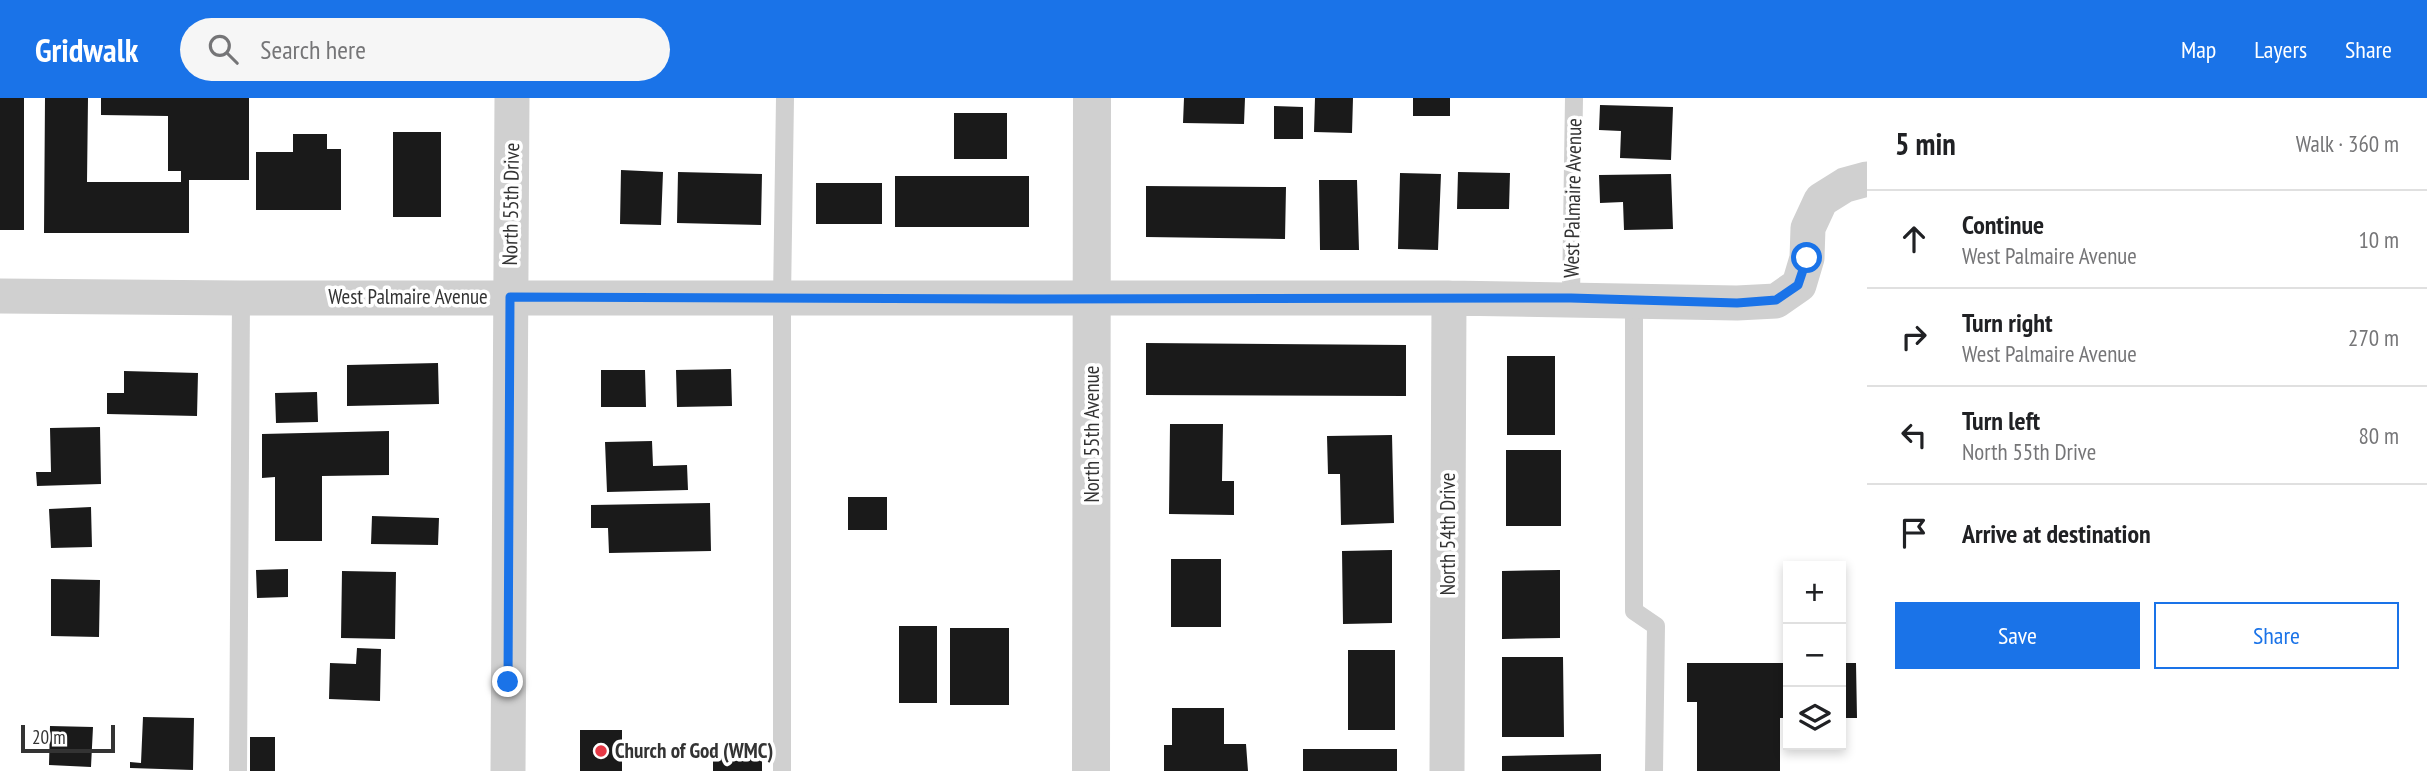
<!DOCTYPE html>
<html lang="en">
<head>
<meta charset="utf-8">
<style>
  body { margin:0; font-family:"PT Sans Narrow",sans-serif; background:#f6f6f6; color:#202124 }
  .controls { position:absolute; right:21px; bottom:21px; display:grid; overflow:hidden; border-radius:0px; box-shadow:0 4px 10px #0003 }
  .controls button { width:63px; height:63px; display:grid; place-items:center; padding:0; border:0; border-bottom:2px solid #e0e0e0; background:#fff; color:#202124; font:35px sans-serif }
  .scale { position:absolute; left:21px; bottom:18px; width:94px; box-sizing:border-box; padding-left:7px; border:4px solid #333; border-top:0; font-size:19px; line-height:24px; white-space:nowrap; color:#333; -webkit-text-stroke:5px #fff; paint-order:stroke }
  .stop { position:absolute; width:21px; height:21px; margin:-16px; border:5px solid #1a73e8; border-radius:50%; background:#fff }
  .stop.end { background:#1a73e8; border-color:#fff; box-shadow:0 2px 7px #0008 }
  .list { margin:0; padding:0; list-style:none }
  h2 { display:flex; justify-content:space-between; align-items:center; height:91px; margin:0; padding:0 28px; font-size:30px }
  h2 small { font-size:23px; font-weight:400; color:#757577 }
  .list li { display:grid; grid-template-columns:46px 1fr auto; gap:21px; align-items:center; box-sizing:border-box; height:98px; padding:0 28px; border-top:2px solid #e0e0e0 }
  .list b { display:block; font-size:26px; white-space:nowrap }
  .list p { margin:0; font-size:23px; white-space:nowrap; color:#757577 }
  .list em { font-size:23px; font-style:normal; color:#757577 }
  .actions { display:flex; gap:14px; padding:21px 28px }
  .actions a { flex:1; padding:16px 0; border:2px solid #1a73e8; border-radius:0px; text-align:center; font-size:24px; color:#1a73e8 }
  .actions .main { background:#1a73e8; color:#fff }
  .icon { flex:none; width:38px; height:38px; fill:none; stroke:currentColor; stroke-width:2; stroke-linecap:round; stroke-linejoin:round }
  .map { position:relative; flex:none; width:1867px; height:673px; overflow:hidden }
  header { display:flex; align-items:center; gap:42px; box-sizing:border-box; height:98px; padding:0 35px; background:#1a73e8; color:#fff }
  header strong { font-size:33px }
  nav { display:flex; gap:38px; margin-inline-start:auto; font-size:24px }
  .search { width:490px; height:63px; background:#f6f6f6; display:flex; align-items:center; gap:18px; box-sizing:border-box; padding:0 24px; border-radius:38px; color:#757577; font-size:26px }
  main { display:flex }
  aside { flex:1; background:#fff }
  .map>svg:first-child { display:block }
</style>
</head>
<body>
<header>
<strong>Gridwalk</strong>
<div class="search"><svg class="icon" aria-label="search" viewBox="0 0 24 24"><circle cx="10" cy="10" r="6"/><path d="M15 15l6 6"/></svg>Search here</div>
<nav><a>Map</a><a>Layers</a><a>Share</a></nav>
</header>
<main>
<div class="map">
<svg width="1867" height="673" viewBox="0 0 1867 673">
  <rect width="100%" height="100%" fill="#fff"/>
  <path fill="#1a1a1a" d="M0,0H24V132H0Z
    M45,0H88L87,84H181V73H168V18L101,17V0H249V82H189V135H44Z
    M1184,0H1245L1244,26L1183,25Z
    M1315,0H1353L1352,35L1314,34Z
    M1413,0H1450V18H1413Z
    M1600,7L1673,9L1671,62L1620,60L1621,33L1599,32Z
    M1274,8L1303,9V41H1274Z
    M954,15H1007V61H954Z
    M393,34H441V119H393Z
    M293,36H327V51H341V112H256V54H293Z
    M621,72L663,74L661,127L620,126Z
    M678,74L762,76L761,127L677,125Z
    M1458,74L1510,75L1509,111H1457Z
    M1400,75L1441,76L1438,152L1398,151Z
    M1671,76L1673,131L1624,132L1623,104L1600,105L1599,77Z
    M895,78H1029V129H895Z
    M1319,82H1357L1359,152H1320Z
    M816,85H882V126H816Z
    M1146,88L1286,89L1285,141L1146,139Z
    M1146,245L1406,247V298L1146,297Z
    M1507,258H1555V337H1507Z
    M438,265L439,306L347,308V267Z
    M731,271L732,308L677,309L676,272Z
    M601,272H645L646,309H601Z
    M124,273L198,275L197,318L107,316V295H124Z
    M317,294L318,324L276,325L275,295Z
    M1170,326H1223L1222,383H1234V417L1169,416Z
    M100,329L101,386L37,388L36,374H51L50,330Z
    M389,333V377L322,378V443H275V379L262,380V336Z
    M1392,337L1394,425L1341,427L1340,376H1328L1327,338Z
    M652,343L653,368L687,367L688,392L607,394L605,344Z
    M1506,352H1561V428H1506Z
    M848,399H887V432H848Z
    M710,405L711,453L609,455L608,430H591V407Z
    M91,409L92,449L51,450L49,411Z
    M372,418L439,420L438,447L371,446Z
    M1392,452V525L1343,526L1342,453Z
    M1171,461H1221V529H1171Z
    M288,471V499L257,500L256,472Z
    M1560,472V540L1502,541V473Z
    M342,473L396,474L395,541L341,540Z
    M51,481L100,482L99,539L51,538Z
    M899,528H937V605H899Z
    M950,530H1009V607H950Z
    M357,550L381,551L380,603L329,601L330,565L356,566Z
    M1348,552H1395V632H1348Z
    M1502,559H1563L1564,639H1502Z
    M1687,565H1788V620H1780V673H1697V604H1687Z
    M1841,565H1856L1857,620H1841Z
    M1172,610H1224V646H1246L1248,673H1164V647H1172Z
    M143,619L194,620L193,672L130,670V664L141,665Z
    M50,628L93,629L91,669L49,667Z
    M580,632H622V673H580Z
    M250,639H275V673H250Z
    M1303,651H1397V673H1303Z
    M713,653L762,654V673H713Z
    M1601,656V673H1502V658Z"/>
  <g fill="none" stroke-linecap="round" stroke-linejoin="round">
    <path stroke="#d0d0d0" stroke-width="18" d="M1571,200L1574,0
      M1634,201V513L1656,528L1654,673
      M238,673L241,200
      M782,673V200L785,0"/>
    <path stroke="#d0d0d0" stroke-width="35" d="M0,198L241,200H1449L1737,205L1776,203L1799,187L1807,160L1808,130L1821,102L1845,87L1867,81
      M508,673L512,0
      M1447,673L1449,200"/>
    <path stroke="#d0d0d0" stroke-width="38" d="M1091,673L1092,0"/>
  </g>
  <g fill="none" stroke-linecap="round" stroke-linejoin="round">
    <path stroke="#1a73e8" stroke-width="9" d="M508,584L510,199L1043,201L1571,200L1737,205L1776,202L1798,187L1807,160"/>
  </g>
  <circle fill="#e63946" stroke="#fff" stroke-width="2.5" cx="601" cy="653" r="7"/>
  <g text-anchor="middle" stroke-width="7" stroke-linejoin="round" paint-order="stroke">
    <g font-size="21" fill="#333" stroke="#fff">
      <text transform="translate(1573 100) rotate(-89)" y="7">West Palmaire Avenue</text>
      <text transform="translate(511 106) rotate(-89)" y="7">North 55th Drive</text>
      <text x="408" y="206">West Palmaire Avenue</text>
      <text transform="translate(1092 336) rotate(-90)" y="7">North 55th Avenue</text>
      <text transform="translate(1448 436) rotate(-90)" y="7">North 54th Drive</text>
    </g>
    <g font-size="21" font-weight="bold" fill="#333" stroke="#fff" text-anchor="start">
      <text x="615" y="660">Church of God (WMC)</text>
    </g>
  </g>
</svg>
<div class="controls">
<button>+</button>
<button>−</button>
<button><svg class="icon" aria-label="layers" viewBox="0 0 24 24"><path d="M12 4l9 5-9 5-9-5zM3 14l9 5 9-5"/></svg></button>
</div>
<div class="scale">20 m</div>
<div class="stop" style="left:1807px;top:160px"></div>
<div class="stop end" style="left:508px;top:584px"></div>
</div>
<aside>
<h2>5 min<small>Walk · 360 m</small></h2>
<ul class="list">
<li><svg class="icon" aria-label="ahead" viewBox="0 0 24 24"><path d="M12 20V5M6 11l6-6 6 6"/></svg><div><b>Continue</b><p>West Palmaire Avenue</p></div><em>10 m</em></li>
<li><svg class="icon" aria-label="right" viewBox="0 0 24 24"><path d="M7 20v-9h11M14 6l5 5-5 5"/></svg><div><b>Turn right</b><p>West Palmaire Avenue</p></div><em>270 m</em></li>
<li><svg class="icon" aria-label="left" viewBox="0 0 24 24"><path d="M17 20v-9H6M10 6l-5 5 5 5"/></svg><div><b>Turn left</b><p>North 55th Drive</p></div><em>80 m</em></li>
<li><svg class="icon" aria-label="arrive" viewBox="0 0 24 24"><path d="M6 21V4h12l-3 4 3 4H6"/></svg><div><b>Arrive at destination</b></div></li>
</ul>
<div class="actions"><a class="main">Save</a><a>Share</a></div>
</aside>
</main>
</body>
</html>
